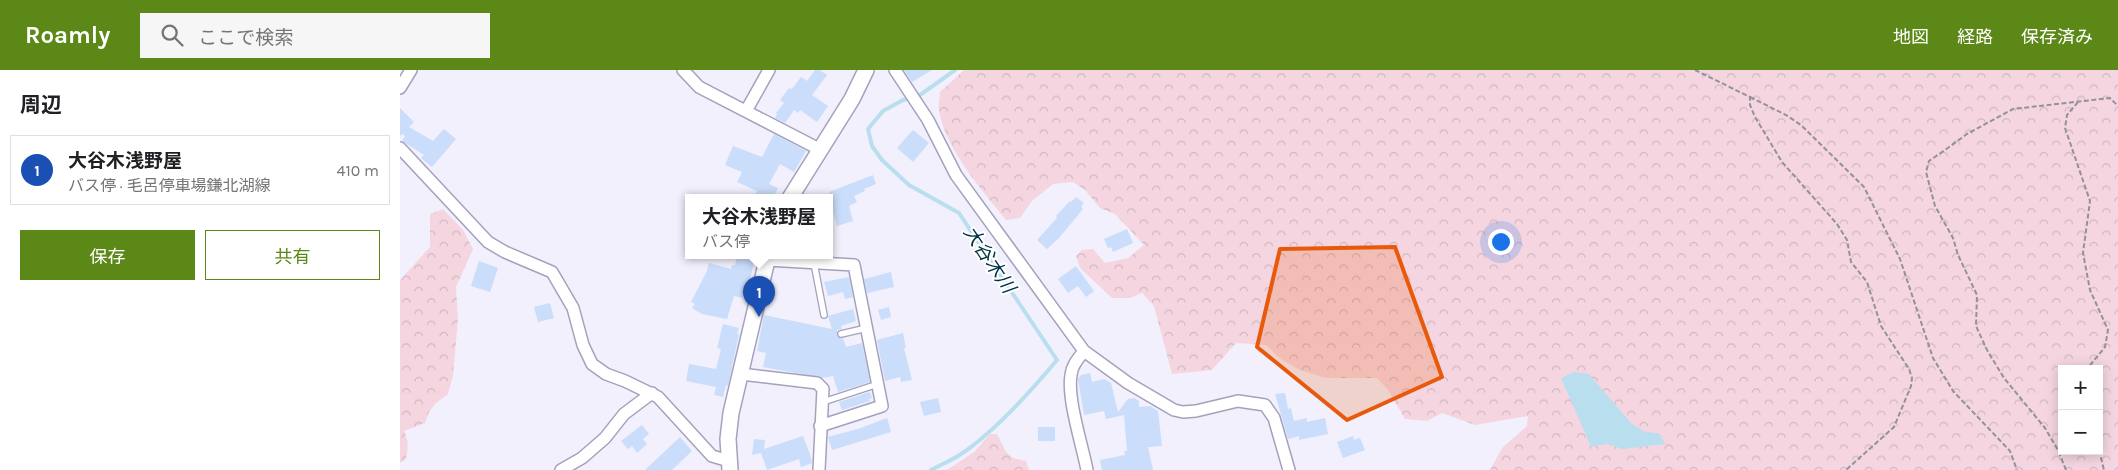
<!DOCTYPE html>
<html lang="ja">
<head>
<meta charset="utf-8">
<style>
  body { margin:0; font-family:Karla,"Noto Sans JP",sans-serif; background:#f6f6f6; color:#202124 }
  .controls { position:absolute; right:15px; bottom:15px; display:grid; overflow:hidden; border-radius:0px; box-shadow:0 2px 12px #0003 }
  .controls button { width:45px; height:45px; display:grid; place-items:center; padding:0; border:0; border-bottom:1px solid #e0e0e0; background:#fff; color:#202124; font:25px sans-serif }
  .you { position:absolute; left:1100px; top:171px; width:18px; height:18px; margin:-12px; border:4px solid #fff; border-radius:50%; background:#1a73e8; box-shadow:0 0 0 8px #1a73e833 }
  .badge { display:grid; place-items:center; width:32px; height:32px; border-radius:50%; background:#5c8817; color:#fff; font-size:16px; font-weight:700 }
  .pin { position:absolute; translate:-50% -41px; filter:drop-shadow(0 1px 2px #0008) }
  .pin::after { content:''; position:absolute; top:26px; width:18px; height:15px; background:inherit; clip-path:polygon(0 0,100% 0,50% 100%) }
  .popup { position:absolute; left:285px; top:124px; width:148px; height:65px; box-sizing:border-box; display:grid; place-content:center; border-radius:0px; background:#fff; filter:drop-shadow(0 1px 4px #0005); font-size:16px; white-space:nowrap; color:#757577 }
  .popup b { font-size:19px; color:#202124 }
  .popup::after { content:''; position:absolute; left:50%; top:100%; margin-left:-10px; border:10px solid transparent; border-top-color:#fff }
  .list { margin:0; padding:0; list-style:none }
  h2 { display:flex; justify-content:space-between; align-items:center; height:65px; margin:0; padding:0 20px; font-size:21px }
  h2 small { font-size:16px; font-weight:400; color:#757577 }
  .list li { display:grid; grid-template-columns:32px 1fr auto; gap:15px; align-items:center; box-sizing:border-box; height:70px; margin:0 10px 10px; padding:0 10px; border:1px solid #e0e0e0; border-radius:0px }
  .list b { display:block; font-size:19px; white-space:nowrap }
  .list p { margin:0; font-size:16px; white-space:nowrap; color:#757577 }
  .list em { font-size:16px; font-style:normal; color:#757577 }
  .actions { display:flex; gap:10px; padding:15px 20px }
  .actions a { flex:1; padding:11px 0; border:1px solid #5c8817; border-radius:0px; text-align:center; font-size:18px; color:#5c8817 }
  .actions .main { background:#5c8817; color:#fff }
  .icon { flex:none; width:28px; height:28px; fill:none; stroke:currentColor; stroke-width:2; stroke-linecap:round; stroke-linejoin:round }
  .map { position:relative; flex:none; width:1718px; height:400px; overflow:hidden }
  header { display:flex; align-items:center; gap:30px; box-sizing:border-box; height:70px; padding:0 25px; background:#5c8817; color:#fff }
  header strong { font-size:24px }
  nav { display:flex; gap:28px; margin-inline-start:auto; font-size:18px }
  .search { width:350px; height:45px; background:#f6f6f6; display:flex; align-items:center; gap:12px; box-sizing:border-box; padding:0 18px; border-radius:0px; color:#757577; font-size:19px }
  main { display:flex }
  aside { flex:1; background:#fff }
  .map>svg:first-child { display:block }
</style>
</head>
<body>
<header>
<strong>Roamly</strong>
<div class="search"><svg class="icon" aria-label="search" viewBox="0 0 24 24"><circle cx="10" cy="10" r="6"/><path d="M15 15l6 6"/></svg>ここで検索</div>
<nav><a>地図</a><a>経路</a><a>保存済み</a></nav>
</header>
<main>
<aside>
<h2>周辺<small></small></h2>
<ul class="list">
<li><span class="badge" style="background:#1a4fb4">1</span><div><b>大谷木浅野屋</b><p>バス停 · 毛呂停車場鎌北湖線</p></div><em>410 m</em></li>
</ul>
<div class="actions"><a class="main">保存</a><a>共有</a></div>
</aside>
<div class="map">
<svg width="1718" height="400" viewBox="0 0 1718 400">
  <defs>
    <pattern id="forest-crowns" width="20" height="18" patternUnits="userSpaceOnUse" patternTransform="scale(1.25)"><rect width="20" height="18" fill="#f5d6e0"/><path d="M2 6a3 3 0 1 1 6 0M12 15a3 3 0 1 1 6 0" fill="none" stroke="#d1b7c0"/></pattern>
  </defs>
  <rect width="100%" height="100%" fill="#f1f0fc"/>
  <path fill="url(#forest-crowns)" fill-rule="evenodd" d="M564,0H1718V400H1090L1102,378L1127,356L1128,346L1075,355L1042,343L1027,351L1005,349L988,320L977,308H926L900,300L881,289L866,275L836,273L812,300L772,304L754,236L742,223L730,228H712L680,198L676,186L682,180L693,179L705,193L728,188L744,175L715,144L700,138L685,120L673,112L653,114L632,131L620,148L606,150C582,120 546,80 539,41C538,35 540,28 540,22ZM1662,299H1699V381H1662Z
    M43,139L63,160L73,179L56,217L58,250L53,305L48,324L36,333L29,342L25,353L4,361C9,371 8,378 6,389L0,393V210L30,177V144Z
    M590,364H597L606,382L613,388L626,391L629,400H547L574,382Z"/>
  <path fill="#b9deee" d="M1174,302L1189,304L1231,353L1243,361L1260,364L1265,374L1223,379L1206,374L1191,377L1161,308Z"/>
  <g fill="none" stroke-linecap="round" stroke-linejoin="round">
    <path stroke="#b9deee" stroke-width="4" d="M531,400C540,395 550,391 558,386C593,364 631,321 657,290L559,143L509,115L482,90L472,76L468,59L483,41L503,30L520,25L555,0"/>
  </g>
  <path fill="#caddfa" d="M415,0H420L427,5L412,25L428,36L417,52L400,40L398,43L394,40L385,53L375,48L377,44L376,43L384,33L380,30L389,18L392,19L401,7L407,11Z
    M504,0H532L512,12Z
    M0,38L14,52L9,57L33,71L44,59L56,69L32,97L21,88L24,85L2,71L5,66L2,64L0,66Z
    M513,60L529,73L513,92L497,78Z
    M374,64L406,81L394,102L380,94L369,114L378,118L373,128H353L357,121L337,112L342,102L325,95L333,76L362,87Z
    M473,105L476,114L464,119L465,121L454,126L457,132L449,136L453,151L437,156L433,142L429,144V122Z
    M676,127L684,133L681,137L683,139L659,168L647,179L637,170L657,148L656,146L670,131L671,132Z
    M727,159L733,173L713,182L711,177L708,178L704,169Z
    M337,186H355L349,215H345L342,228L334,226L327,249L302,244L292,238L295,234L291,232L306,203L309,193L331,199L332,195H335Z
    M79,191L98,198L90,222L71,216Z
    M676,196L694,221L686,227L678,216L668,223L658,209Z
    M491,202L494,217L467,223L464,209Z
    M449,207L453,227L445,229L443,222L428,226L424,212Z
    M150,233L154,248L138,252L134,237Z
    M489,237L491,247L481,250L478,240Z
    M453,239L456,251L441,256L442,259L437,260V266L439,268H443L446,277L462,273L470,312L438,322L433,306L422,308L363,297L366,283L357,281L364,245L432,259L428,246Z
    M323,254L339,258L337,264H339L328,316L326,315L323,327L314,325L316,317L286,311L289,294L316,299L321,279L317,278Z
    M503,263L506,278H504L512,310L501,312L500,307L485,311L477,270Z
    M690,303L692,312L704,309L711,313L718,342L728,329L734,328L739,331V337L750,336L758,341L762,376L748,377L753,400H702L700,390L725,385L724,381H727L724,345L706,349L704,341L684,345L678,309L681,305Z
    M470,322L472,328L469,329L470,331L442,340L439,332Z
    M885,323L888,339L891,338L894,351L907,348V352L925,348L928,364L899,370V366L888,369L875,324Z
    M538,328L541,342L524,346L520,332Z
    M487,348L491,362L432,380L428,367L458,359Z
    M242,355L249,364L243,369L247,374L237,383L232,376L228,379L221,371Z
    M638,357H655V371H638Z
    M403,366L410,384L412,393L401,397L399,389L367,400L361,383L352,385L354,369L365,370L364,379Z
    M953,366L954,370L960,368L965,380L943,388L937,372Z
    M280,367L292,381L272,400H245Z"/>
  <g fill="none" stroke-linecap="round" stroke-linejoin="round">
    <defs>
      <path id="service" d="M414,193L424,245
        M441,264L467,258
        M423,332L478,314"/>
      <path id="minor" d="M283,0L299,17L419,79
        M495,0L528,50L556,105L684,281L728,313L774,340L783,342L796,341L838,331L865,335L874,348L889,400
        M0,18L11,0
        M346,41L369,0
        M0,78L88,172L105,182L152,202L173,238L183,275L192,294L206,304L225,311L258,327L312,386L329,391
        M367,190L454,195L482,336L420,356
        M684,281C678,289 672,295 671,305C667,329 682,374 687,400
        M341,304L417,313L423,319L419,400
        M161,400L182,388L205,368L224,344L252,323"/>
      <path id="secondary" d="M390,128L452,29L466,0
        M330,400L328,369L331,343L368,186"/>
    </defs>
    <use href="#service" stroke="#a5a1bd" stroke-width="8"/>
    <use href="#minor" stroke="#a5a1bd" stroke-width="14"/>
    <use href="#secondary" stroke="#a5a1bd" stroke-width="18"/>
    <path stroke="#92919c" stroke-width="2" stroke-dasharray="5 2.5" stroke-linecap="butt" d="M1295,0L1350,27V35L1355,47L1382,92L1437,154L1447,170L1451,192L1467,212L1481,256L1509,299L1512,308L1511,316L1494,357L1446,400
      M1350,27L1386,45L1401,55L1464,117L1500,189L1533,288L1553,321L1610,381L1617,400
      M1678,32L1667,45L1665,58L1690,131L1683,183L1690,220L1708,260L1705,277L1687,299
      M1699,380L1704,400
      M1666,400L1658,380L1645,358L1604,308L1587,280L1576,256L1577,225L1558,185L1553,168L1535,136L1526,102L1529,91L1545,80L1567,64L1613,39L1710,28L1718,36"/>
    <use href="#service" stroke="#fff" stroke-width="5.5"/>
    <use href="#minor" stroke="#fff" stroke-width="11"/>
    <use href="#secondary" stroke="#fff" stroke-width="15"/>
  </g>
  <path fill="#e8590c" fill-opacity="0.2" stroke="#e8590c" stroke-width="4" stroke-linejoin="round" d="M995,177L1042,307L947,350L857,277L880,179Z"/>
  <g text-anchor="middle" stroke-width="4" stroke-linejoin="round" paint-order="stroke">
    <g font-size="19" font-style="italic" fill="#003345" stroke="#fff">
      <text transform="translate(590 189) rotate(56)" y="7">大谷木川</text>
    </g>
  </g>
</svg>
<div class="controls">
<button>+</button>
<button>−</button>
</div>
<div class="you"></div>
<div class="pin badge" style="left:359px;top:247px;background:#1a4fb4">1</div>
<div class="popup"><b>大谷木浅野屋</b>バス停</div>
</div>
</main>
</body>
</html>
